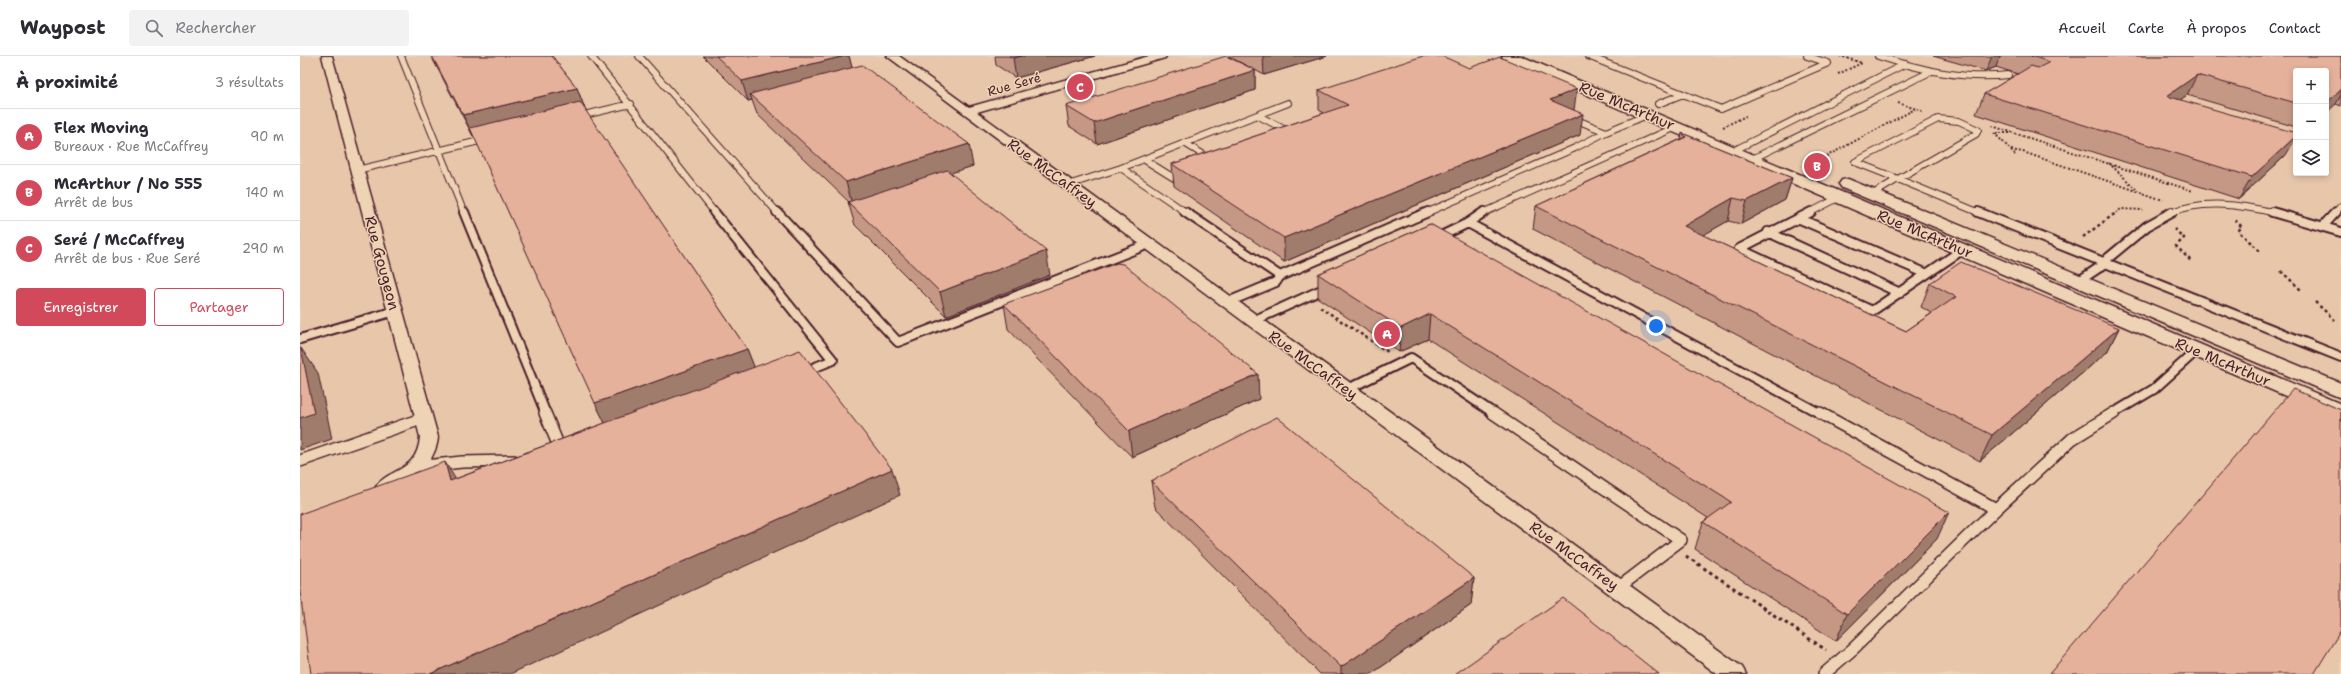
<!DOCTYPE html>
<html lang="fr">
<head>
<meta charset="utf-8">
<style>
  body { margin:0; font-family:"Shantell Sans",sans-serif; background:#f2f2f3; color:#2b2b33 }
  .controls { position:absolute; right:12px; top:12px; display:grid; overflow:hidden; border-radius:4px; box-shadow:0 2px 6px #0003 }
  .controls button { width:36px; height:36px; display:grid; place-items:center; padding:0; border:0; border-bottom:1px solid #e1e1e2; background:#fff; color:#2b2b33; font:20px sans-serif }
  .you { position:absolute; left:1356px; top:270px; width:14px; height:14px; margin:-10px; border:3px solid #fff; border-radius:50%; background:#1a73e8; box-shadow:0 0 0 6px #1a73e833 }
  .badge { display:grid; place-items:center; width:26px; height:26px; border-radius:50%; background:#d1495b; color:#fff; font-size:13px; font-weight:700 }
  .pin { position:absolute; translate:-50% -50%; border:2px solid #fff; box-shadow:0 1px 4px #0006 }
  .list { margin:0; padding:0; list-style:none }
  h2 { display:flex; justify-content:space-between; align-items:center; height:52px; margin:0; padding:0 16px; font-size:17px }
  h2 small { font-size:13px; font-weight:400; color:#7c7c81 }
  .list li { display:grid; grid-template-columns:26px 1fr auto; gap:12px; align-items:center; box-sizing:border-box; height:56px; padding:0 16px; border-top:1px solid #e1e1e2 }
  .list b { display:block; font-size:15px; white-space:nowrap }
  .list p { margin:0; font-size:13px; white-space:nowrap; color:#7c7c81 }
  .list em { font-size:13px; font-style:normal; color:#7c7c81 }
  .actions { display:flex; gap:8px; padding:12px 16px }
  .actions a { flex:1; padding:9px 0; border:1px solid #d1495b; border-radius:4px; text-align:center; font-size:14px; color:#d1495b }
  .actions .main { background:#d1495b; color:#fff }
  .icon { flex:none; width:22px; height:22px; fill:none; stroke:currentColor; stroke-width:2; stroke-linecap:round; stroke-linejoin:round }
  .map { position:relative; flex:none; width:2041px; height:618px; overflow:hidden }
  header { display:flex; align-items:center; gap:24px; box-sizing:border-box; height:56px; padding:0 20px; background:#fff; border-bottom:1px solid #e1e1e2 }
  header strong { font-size:19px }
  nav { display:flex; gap:22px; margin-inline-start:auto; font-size:14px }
  .search { width:280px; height:36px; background:#f2f2f3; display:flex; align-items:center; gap:10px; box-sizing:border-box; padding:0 14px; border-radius:4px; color:#7c7c81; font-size:15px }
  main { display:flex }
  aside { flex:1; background:#fff }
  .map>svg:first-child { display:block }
</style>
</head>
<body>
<header>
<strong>Waypost</strong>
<div class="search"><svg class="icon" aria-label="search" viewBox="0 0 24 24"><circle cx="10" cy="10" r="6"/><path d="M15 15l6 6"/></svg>Rechercher</div>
<nav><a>Accueil</a><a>Carte</a><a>À propos</a><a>Contact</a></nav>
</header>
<main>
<aside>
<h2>À proximité<small>3 résultats</small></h2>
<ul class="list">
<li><span class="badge">A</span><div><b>Flex Moving</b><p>Bureaux · Rue McCaffrey</p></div><em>90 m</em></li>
<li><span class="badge">B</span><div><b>McArthur / No 555</b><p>Arrêt de bus</p></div><em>140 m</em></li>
<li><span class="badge">C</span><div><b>Seré / McCaffrey</b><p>Arrêt de bus · Rue Seré</p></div><em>290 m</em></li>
</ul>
<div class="actions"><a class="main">Enregistrer</a><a>Partager</a></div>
</aside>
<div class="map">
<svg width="2041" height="618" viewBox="0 0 2041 618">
  <rect width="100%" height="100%" fill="#eed3b5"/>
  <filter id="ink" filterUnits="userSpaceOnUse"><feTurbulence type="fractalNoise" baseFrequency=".025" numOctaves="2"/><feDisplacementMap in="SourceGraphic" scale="8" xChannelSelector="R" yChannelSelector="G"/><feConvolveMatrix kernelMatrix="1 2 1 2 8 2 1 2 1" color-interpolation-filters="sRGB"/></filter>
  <g filter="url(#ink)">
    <path fill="#e8c6aa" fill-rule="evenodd" d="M0,0H2041V618H0ZM1996,15H2026V117H1996Z"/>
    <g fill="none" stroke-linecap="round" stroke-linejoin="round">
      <defs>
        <path id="lane-far2" d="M101,0L164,157
          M291,0L415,157
          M339,0L478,157
          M1288,0L1383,38L1358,48
          M1578,0C1621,14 1662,24 1708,19
          M1383,38L1421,53L1528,7L1507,0
          M959,60L991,77
          M276,61L331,48
          M1638,63L1659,65L1678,74L1676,78L1598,123L1555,106Z
          M1277,64L1306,76L1347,59
          M886,88L912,104
          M1433,95L1605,8
          M1452,103L1630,16
          M845,104L882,127
          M821,112L988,47
          M57,114L188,83
          M1598,123L1680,157
          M768,129L821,112L887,157
          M1573,138L1598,123
          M1126,157L1275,92L1306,76
          M1183,157L1376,71
          M1509,157L1540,141
          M1869,157C1904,143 1941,149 1976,157
          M2035,157L2041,150"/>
        <path id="lane-far1" d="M164,156L246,358
          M414,156L533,304L503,316
          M477,156L598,286L849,188
          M885,156L980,220
          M1511,156L1439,193L1572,255L1662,194
          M1678,156L2041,301
          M1972,156L2041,176
          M1500,163L1625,217
          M1168,167L1521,358
          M2023,170L2036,156
          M1468,176L1600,237
          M1137,182L1168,167L1184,156
          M1779,225L1806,207L1807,203L1847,170L1872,156
          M928,246L976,226L980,220L1128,156
          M953,265L1028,231
          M0,283L95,255
          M1046,334L1111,302L1195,358
          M1812,358L1854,333L1896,295"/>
        <path id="lane" d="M245,357L257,386L256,396
          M1193,357L1381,484L1318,532
          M1520,357L1696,453
          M0,405L124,362
          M116,411L162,406L214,405
          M1524,618L1554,592L1696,453L1772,383L1814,357"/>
        <path id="street" d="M22,0H32L138,381C137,405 104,444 78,437L75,432C88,411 117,418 120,381Z
          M587,0H599L669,51L849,0H866L865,2L677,56L1442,611L1446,618H1417Z"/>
        <path id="secondary" d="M1202,0H1221L2041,348V364L1204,3Z
          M1548,123L2041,327V342L1542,132L1539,128L1542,124Z"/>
      </defs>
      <use href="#lane-far2" stroke="#4a1f2b" stroke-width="8"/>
      <use href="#lane-far1" stroke="#4a1f2b" stroke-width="12"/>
      <use href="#lane" stroke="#4a1f2b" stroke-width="14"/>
      <use href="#street" stroke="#4a1f2b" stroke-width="3"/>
      <use href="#secondary" stroke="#4a1f2b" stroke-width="3"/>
      <path stroke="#4a1f2b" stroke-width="2" stroke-dasharray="2 2" stroke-linecap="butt" d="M1538,18L1562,7L1540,0
        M1598,47L1622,55
        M1692,70L1893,135
        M1423,71L1446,60
        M1710,77H1694L1711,94L1723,96L1863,144
        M1711,95L1715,99
        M1809,107L1836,133
        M1512,108L1615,53
        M1816,157L1821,153L1843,154"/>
      <path stroke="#4a1f2b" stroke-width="2.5" stroke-dasharray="3 3" stroke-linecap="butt" d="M1935,164L1942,171L1938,175L1961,196
        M1874,173L1884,182L1876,190L1892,206
        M1783,181L1817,156
        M1981,215L2001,234
        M2015,246L2036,265
        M1020,251L1088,296"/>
      <path stroke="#4a1f2b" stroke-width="3" stroke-dasharray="3.5 3.5" stroke-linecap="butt" d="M1386,500L1526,594"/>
      <use href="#lane-far2" stroke="#eed3b5" stroke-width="6"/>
      <use href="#lane-far1" stroke="#eed3b5" stroke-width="8"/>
      <use href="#lane" stroke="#eed3b5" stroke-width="11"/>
      <use href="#street" fill="#eed3b5" fill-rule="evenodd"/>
      <use href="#secondary" fill="#eed3b5" fill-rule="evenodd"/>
    </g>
    <path fill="#c59885" stroke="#4a1f2b" d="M131,0H252L277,32L285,53H284L447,293L454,311L600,439L155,423L305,367L174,80H173Z
      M403,0H549L552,12L673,110L650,117L750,219L646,260L555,169L548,146H549L457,58L452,44L448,45Z
      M695,0H795L716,22L696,9Z
      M928,0H1027L964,19L955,14V34L797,88L769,70L766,50L951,12Z
      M1633,0H2041V50L2036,48L1996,15V71L1887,39L1880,44L1986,99L1939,143L1676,58L1684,38L1718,18L1696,11L1686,15Z
      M1169,12L1274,54H1273L1280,79L984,206L874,130L872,108L1024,57L1019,54V34Z
      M1382,77L1492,122L1485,144L1441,168L1428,165L1403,179L1606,275L1632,257L1621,251L1630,227L1819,272L1807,296L1680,405L1233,173L1236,150L1381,83Z
      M1130,168L1637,483L1536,585L1395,493L1403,466L1408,462L1128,283L1099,296L1018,242V218Z
      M704,248L959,343L832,401L708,273Z
      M851,425L1174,522L1171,549L1071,618H1020L855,451Z"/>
    <path fill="#a07c6c" stroke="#4a1f2b" d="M545,0H549L554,19L450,38L452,44L448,45L442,25Z
      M722,0H795L716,22L713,2Z
      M963,0H1027L964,19Z
      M1692,0H1700L1696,11L1686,15Z
      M955,14V34L797,88L794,67Z
      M1897,19L1887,39L1857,61L1867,40Z
      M277,32L285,53L173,80L163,59Z
      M1277,33L1274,54L1247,65L1250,44Z
      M2041,34V39L2036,48L2026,57V47Z
      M1283,58L1280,79L984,206V182Z
      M1996,80V82L1986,99L1939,143L1952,121Z
      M669,88L673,110L552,148L546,126Z
      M1492,122L1485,144L1441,168L1447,145Z
      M1433,142L1428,165L1379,193L1384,170Z
      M746,195L750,219L646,260L640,236Z
      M1130,258L1128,283L1099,296L1101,272Z
      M1819,272L1807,296L1680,405L1692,379Z
      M1,292L18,317L32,383L0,394Z
      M447,293L457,318L308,373L295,347Z
      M958,318L959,343L832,401L829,375Z
      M145,406L161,432L150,425Z
      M592,413L600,439L210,618H130Z
      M1649,456L1637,483L1536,585L1547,558Z
      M1174,522L1171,549L1071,618H1041V611Z"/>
    <path fill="#e5b19b" stroke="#4a1f2b" d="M132,0H252L277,32L163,59Z
      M416,0H545L442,25Z
      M709,0H722L713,2Z
      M926,0L955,14L794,67L766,50Z
      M1123,0H1142L1169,12L1200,1L1277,33L1250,44L1283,58L984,182L872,108L1048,49L1019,34Z
      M1731,0H2041V34L2026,47V15H1996V47L1897,19L1867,40L1996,77V80L1952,121L1684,38L1731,10L1738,12L1750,6Z
      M562,9L669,88L546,126L450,38Z
      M280,46L447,293L295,347L170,72Z
      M1382,77L1492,122L1447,145L1433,142L1384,170L1606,275L1656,241L1630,227L1661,206L1819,272L1692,379L1236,150L1386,81Z
      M647,114L746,195L640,236L548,146Z
      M1130,168L1649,456L1547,558L1403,466L1431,446L1130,258L1101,272L1018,218Z
      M817,207L823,208L958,318L829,375L704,248Z
      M0,292H1L14,357L0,362Z
      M500,294L592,413L130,618H11L0,536V458L145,406L150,425Z
      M1993,333L2041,354V574L2014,618H1749Z
      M977,361L1174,522L1041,611L851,425Z
      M1263,542L1359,618H1155Z"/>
  </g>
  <g text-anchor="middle" stroke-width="3" stroke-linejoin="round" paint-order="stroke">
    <g font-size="13" fill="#4a1f2b" stroke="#eed3b5">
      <text transform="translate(714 28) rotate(-16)" y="5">Rue Seré</text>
    </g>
    <g font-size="15" fill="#4a1f2b" stroke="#eed3b5">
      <text transform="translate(1327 50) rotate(23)" y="5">Rue McArthur</text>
      <text transform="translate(752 117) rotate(36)" y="5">Rue McCaffrey</text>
      <text transform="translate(1625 178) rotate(23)" y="5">Rue McArthur</text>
      <text transform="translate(82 207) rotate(75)" y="5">Rue Gougeon</text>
      <text transform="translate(1923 306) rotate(23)" y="5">Rue McArthur</text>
      <text transform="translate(1013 309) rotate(36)" y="5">Rue McCaffrey</text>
      <text transform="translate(1274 500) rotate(36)" y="5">Rue McCaffrey</text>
    </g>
  </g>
</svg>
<div class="controls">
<button>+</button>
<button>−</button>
<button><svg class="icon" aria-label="layers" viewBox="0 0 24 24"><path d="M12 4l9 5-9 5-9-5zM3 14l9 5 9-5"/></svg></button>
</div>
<div class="you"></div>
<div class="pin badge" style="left:1087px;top:278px">A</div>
<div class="pin badge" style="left:1517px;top:110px">B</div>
<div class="pin badge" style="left:780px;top:31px">C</div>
</div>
</main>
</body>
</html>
